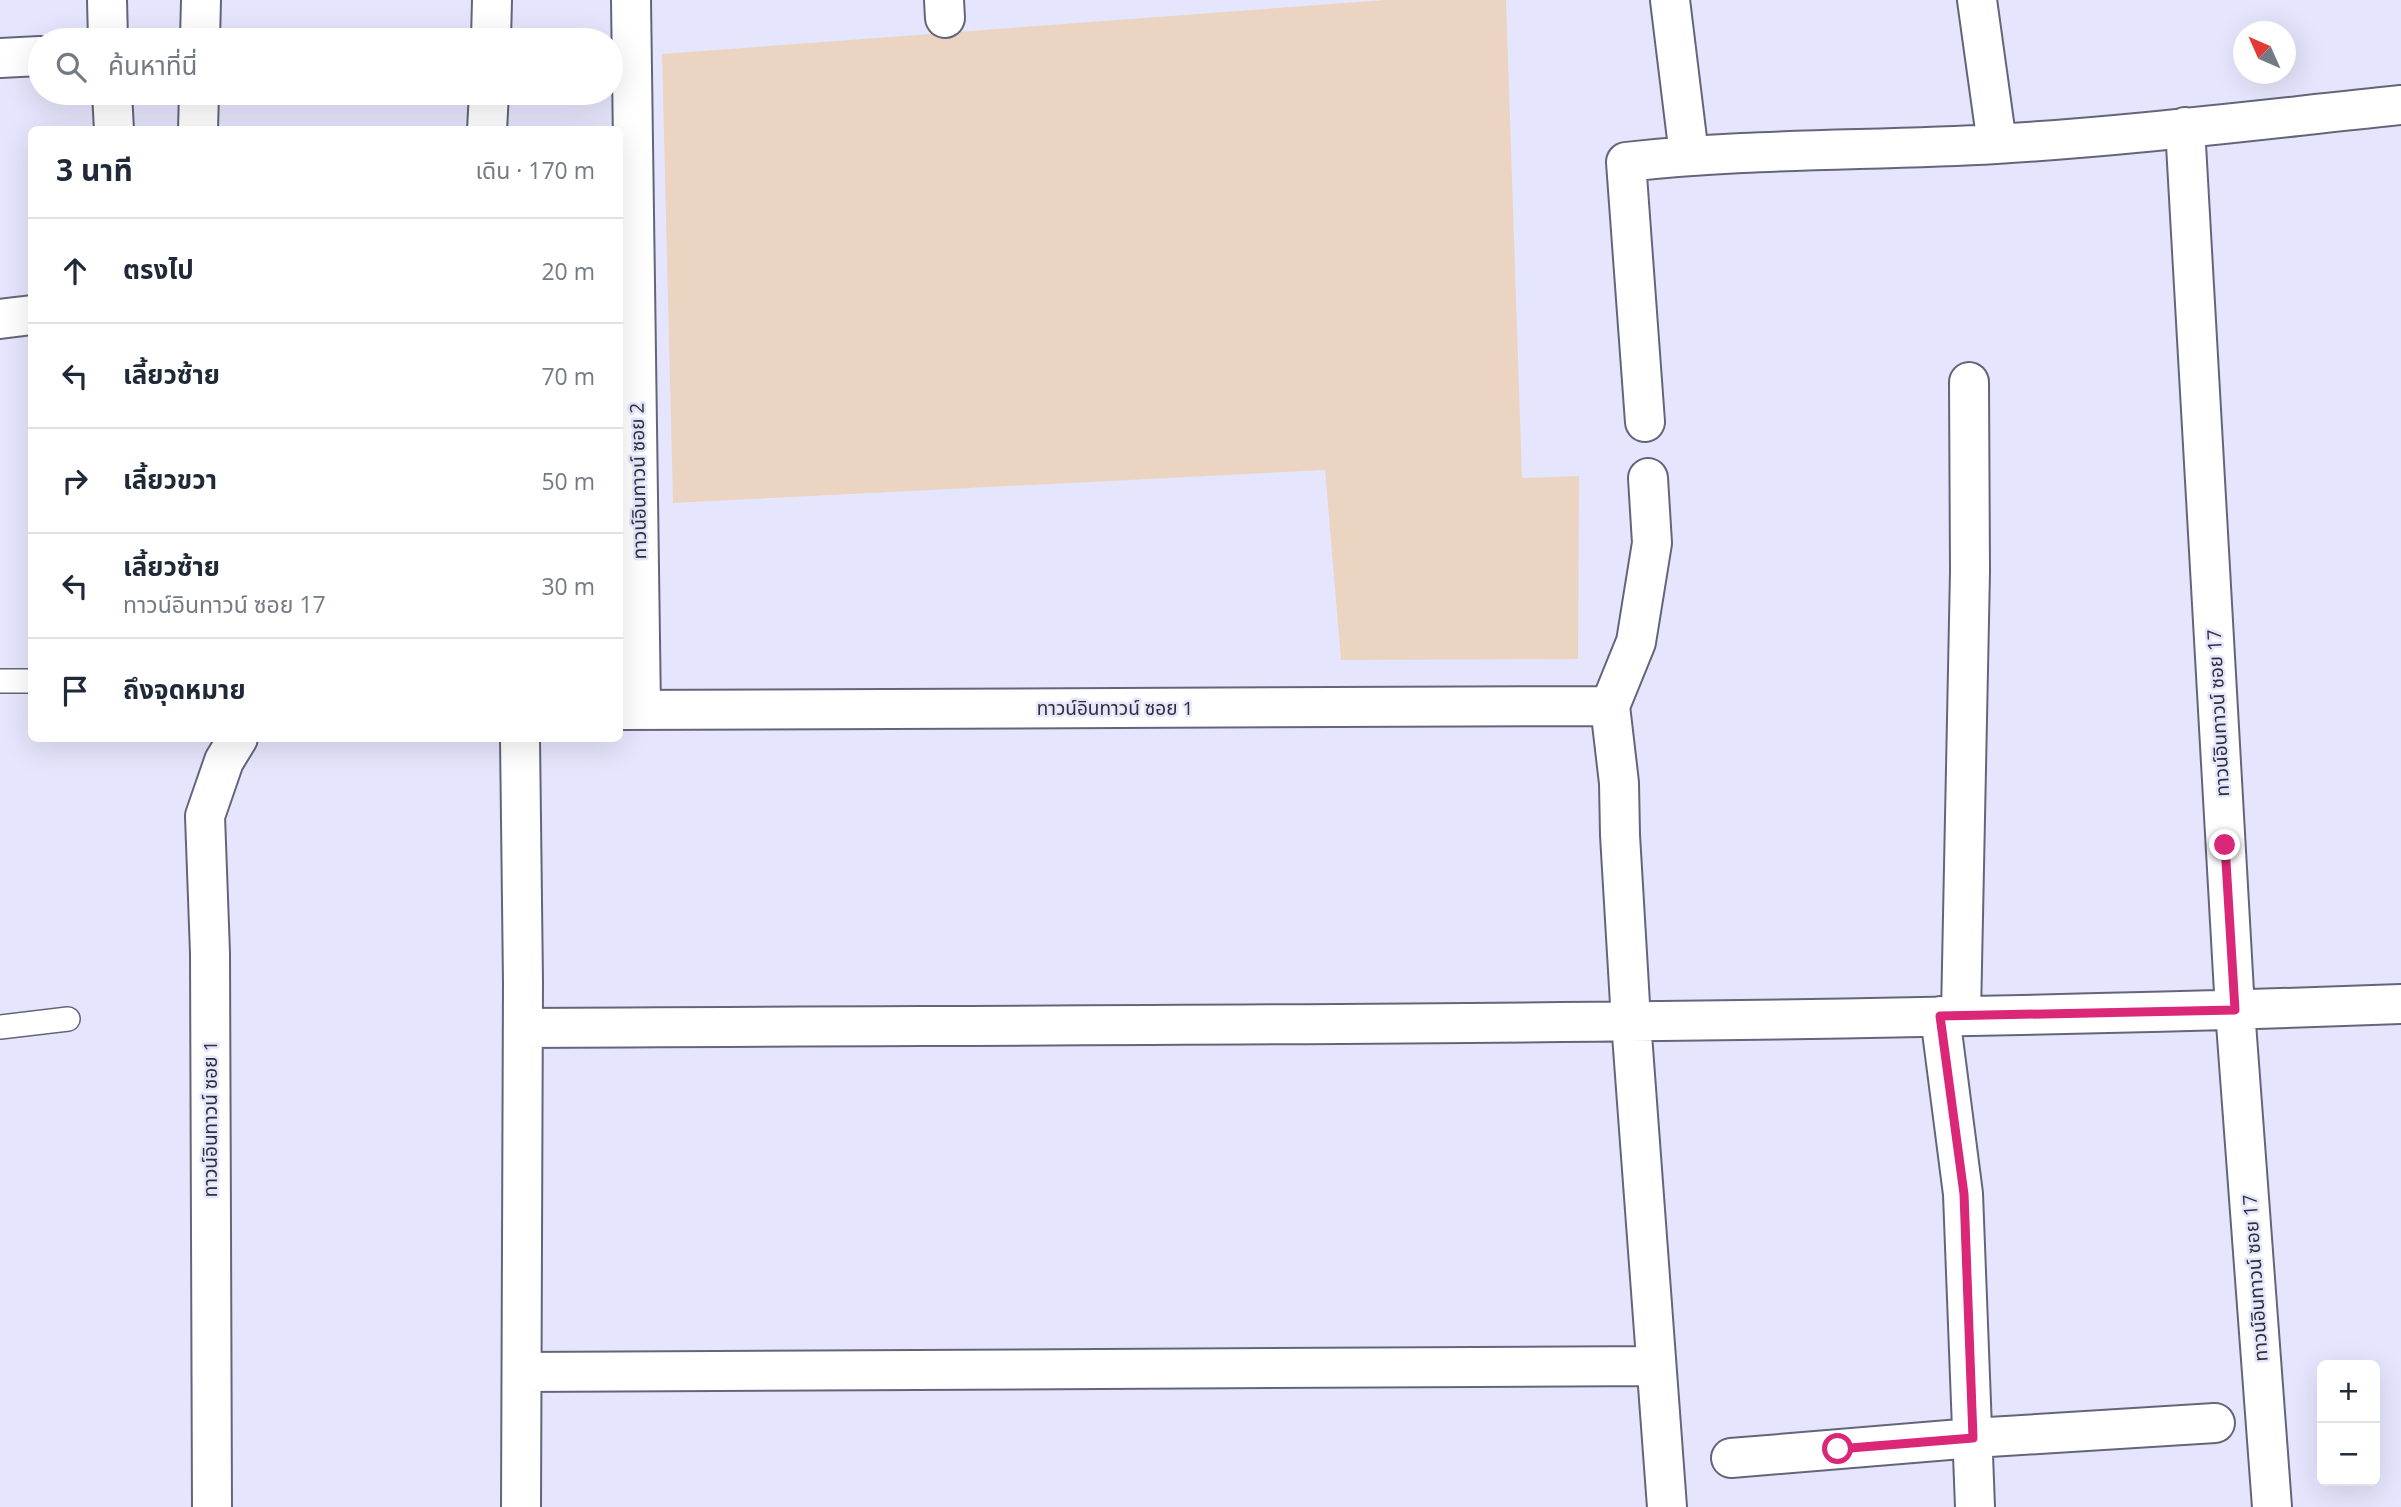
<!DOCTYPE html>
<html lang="th">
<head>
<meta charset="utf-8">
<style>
  body { margin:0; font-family:"Open Sans","Noto Sans Thai",sans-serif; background:#f6f6f7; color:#1f2937 }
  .controls { position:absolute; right:21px; bottom:21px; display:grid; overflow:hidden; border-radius:10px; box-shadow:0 7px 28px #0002 }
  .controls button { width:63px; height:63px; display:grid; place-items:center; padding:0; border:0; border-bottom:2px solid #e0e1e3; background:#fff; color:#1f2937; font:35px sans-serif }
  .compass { position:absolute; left:2233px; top:21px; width:63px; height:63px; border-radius:50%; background:#fff; box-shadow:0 7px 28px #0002; rotate:315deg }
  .stop { position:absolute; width:21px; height:21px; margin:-16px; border:5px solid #db2777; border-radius:50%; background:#fff }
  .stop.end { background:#db2777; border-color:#fff; box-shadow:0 2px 7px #0008 }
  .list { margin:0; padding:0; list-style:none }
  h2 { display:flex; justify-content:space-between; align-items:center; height:91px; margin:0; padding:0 28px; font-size:30px }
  h2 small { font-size:23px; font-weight:400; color:#747a83 }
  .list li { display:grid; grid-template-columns:46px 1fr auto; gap:21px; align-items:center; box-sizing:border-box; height:105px; padding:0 28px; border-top:2px solid #e0e1e3 }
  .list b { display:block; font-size:26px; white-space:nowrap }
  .list p { margin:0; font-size:23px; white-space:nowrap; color:#747a83 }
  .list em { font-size:23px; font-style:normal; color:#747a83 }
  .icon { flex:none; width:38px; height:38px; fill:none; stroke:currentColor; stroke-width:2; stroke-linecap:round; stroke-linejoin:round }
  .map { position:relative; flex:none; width:2401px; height:1507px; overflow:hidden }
  .search { position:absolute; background:#fff; box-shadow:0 7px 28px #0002; left:28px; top:28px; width:595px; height:77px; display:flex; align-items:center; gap:18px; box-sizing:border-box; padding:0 24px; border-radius:38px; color:#747a83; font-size:26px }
  .panel { position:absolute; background:#fff; box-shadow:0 7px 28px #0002; left:28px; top:126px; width:595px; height:616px; border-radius:10px }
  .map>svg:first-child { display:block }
</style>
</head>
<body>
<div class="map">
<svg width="2401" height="1507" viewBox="0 0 2401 1507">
  <rect width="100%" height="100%" fill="#e5e6fd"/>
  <path fill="#ebd5c2" d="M1385,0H1506L1522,478L1579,476L1578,659L1341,660L1325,470L673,503L662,54Z"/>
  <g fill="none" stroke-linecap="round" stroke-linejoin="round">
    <defs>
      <path id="service" d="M0,681H32
        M0,1027L68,1019"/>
      <path id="minor" d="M107,0L108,40
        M631,0L641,710
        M944,0L945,18
        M1670,0L1689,155
        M1977,0L1997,144
        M200,40L201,0
        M491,40L492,0
        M0,58L40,56
        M112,93L114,130
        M2185,127L2235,1010L2272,1507
        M198,130L199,93
        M487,130L489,93
        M0,319L32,315
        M1645,422L1626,162C1748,148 1873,151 1996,144C2131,136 2266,119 2401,105
        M1648,478L1652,543L1636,642L1610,706L1619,783L1620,835L1631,1021L1667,1507
        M620,710L1610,706
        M520,738L523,983L521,1507
        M1961,1015L1970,571L1969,382
        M1940,1016L1963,1194L1975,1507
        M523,1028C1149,1024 1775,1027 2401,1004
        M522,1372L1656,1366
        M1731,1458L1973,1438L2215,1423
        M212,1507L210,953L205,816L224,761L238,738"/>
    </defs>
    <use href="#service" stroke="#646579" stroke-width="26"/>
    <use href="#minor" stroke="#646579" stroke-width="42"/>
    <use href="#service" stroke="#fff" stroke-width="23"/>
    <use href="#minor" stroke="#fff" stroke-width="38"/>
  </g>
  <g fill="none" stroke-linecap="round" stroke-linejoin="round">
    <path stroke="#db2777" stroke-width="9" d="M1838,1449L1973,1438L1964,1194L1940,1016L2235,1010L2225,845"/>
  </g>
  <g text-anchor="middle" stroke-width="5" stroke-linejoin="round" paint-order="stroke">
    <g font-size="19" fill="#2f2f38" stroke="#e5e6fd">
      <text transform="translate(638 481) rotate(-91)" y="7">ทาวน์อินทาวน์ ซอย 2</text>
      <text x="1115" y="715">ทาวน์อินทาวน์ ซอย 1</text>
      <text transform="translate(2218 713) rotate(-93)" y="7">ทาวน์อินทาวน์ ซอย 17</text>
      <text transform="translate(210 1119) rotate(-90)" y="7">ทาวน์อินทาวน์ ซอย 1</text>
      <text transform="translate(2255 1278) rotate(-94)" y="7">ทาวน์อินทาวน์ ซอย 17</text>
    </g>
  </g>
</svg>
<div class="controls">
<button>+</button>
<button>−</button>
</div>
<svg class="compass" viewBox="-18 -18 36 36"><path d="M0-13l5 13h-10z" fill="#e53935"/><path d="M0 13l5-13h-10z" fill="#747a83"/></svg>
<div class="stop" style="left:1838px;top:1449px"></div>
<div class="stop end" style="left:2225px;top:845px"></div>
<div class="search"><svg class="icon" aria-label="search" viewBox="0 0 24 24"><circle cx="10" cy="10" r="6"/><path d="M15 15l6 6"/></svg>ค้นหาที่นี่</div>
<section class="panel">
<h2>3 นาที<small>เดิน · 170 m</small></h2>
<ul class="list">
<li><svg class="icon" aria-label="ahead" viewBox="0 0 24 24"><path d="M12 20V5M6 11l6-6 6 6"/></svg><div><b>ตรงไป</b></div><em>20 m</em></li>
<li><svg class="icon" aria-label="left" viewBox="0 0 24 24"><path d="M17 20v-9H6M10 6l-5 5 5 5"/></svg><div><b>เลี้ยวซ้าย</b></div><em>70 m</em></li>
<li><svg class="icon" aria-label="right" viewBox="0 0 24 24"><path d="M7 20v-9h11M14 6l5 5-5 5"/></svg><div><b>เลี้ยวขวา</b></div><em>50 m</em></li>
<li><svg class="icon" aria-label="left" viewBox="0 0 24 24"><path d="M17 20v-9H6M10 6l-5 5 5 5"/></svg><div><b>เลี้ยวซ้าย</b><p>ทาวน์อินทาวน์ ซอย 17</p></div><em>30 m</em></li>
<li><svg class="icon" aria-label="arrive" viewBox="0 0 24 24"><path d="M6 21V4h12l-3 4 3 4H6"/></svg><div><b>ถึงจุดหมาย</b></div></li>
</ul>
</section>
</div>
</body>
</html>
